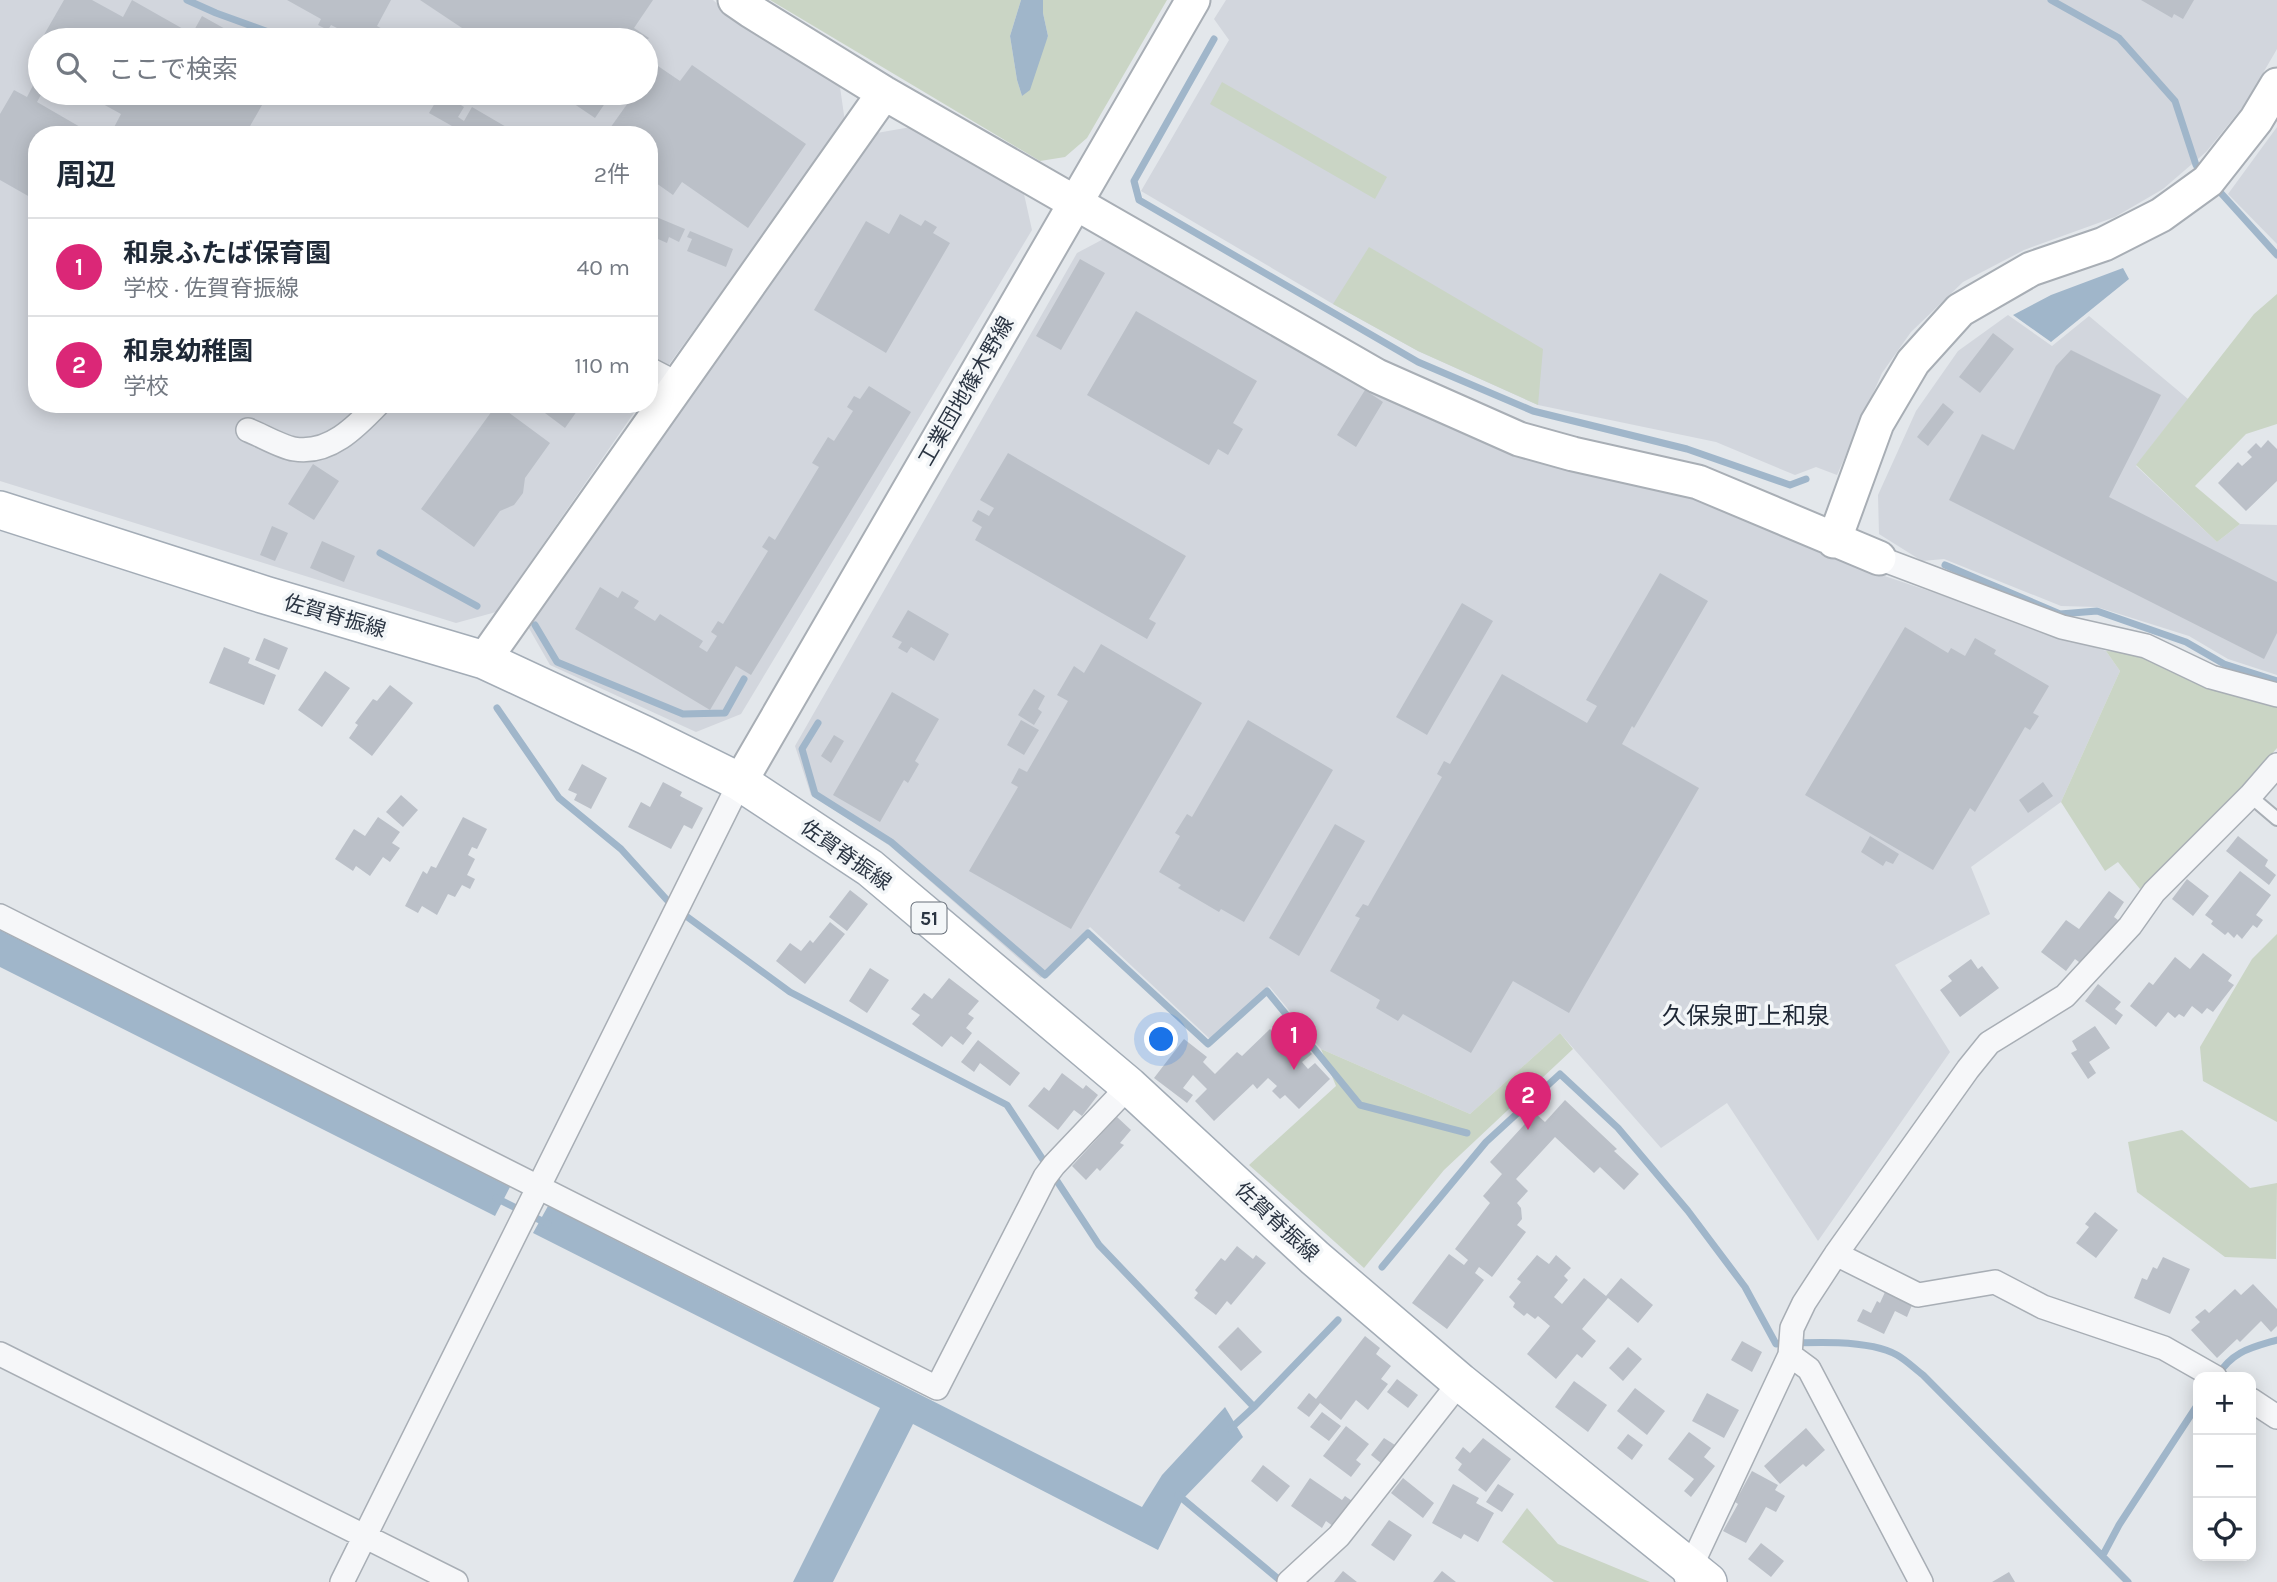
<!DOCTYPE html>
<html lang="ja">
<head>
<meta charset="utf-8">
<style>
  body { margin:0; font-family:Karla,"Noto Sans JP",sans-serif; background:#f6f6f7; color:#1f2937 }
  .controls { position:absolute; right:21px; bottom:21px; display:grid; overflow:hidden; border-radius:14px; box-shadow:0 4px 18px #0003 }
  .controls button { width:63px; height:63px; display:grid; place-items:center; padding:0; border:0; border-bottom:2px solid #e0e1e3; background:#fff; color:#1f2937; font:35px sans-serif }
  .you { position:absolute; left:1162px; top:1040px; width:24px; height:24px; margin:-18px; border:5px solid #fff; border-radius:50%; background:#1a73e8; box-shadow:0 0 0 10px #1a73e833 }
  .badge { display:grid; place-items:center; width:46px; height:46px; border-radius:50%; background:#db2777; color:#fff; font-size:23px; font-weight:700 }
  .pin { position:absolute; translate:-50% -58px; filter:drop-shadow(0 2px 4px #0008) }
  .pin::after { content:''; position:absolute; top:37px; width:24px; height:21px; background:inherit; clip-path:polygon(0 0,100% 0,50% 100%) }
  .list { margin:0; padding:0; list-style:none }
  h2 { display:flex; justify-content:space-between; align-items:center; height:91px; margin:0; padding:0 28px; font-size:30px }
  h2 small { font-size:23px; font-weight:400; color:#747a83 }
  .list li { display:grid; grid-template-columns:46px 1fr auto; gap:21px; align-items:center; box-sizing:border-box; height:98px; padding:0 28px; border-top:2px solid #e0e1e3 }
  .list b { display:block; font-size:26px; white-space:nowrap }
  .list p { margin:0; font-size:23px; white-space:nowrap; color:#747a83 }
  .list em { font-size:23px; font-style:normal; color:#747a83 }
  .icon { flex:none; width:38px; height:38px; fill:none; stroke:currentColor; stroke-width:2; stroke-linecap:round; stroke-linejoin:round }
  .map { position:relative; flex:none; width:2277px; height:1582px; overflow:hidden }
  .search { position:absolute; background:#fff; box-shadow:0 4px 18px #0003; left:28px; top:28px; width:630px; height:77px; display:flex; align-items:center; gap:18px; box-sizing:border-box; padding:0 24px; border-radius:38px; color:#747a83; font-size:26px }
  .panel { position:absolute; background:#fff; box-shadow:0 4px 18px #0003; left:28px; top:126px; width:630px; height:287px; border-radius:28px }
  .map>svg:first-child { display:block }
</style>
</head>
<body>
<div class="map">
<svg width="2277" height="1582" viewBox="0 0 2277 1582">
  <rect width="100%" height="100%" fill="#e3e7eb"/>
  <path fill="#d2d6dd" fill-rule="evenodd" d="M0,0H713L723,9L839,80L845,122L649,392V135H37V404H640L496,612L456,623L0,481ZM40,40H646V93H40Z
    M1226,0H2277V49L2245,104L2206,152L2163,189L2115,217L2024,250L1963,282L1911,332L1882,373L1837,475L1816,467L1795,475L1716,442L1538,405L1418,351L1333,304L1141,191L1229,40L1214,19Z
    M911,127L1024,194L1032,230L741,714L696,732L550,665L526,623L871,134Z
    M2277,127V244L2228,194Z
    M1111,235L1390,401L1502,450L1582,471L1690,495L1867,570L2106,651L2120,671L2061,802L1971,867L1990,914L1895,965L1950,1052L1818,1241L1727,1103L1661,1148L1560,1033L1470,1114L1321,1049L1269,986L1210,1039L1090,927L1041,978L890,846L811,795L795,746L1077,253Z
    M2008,315L2052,346L2089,316L2188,399L2136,466L2217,542L2240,524L2277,525V675L2228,659L2189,636L2097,607L2061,606L1944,559L1922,561L1879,534L1878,495L1916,411L1958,351Z"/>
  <path fill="#cad5c5" d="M770,0H1021L1010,36L1017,80L1022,96L1048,36L1043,13V0H1167L1087,138L1065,157L1040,161Z
    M1222,82L1387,177L1375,199L1210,104Z
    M1369,247L1543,349L1538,405L1418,351L1333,304Z
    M2277,294V424L2246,434L2195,486L2240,524L2217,542L2136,465L2254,314Z
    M2106,651L2147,653L2277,703V748L2230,803L2140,889L2118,862L2105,871L2061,802L2120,671Z
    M2277,934V1122L2203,1081L2200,1047L2252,959Z
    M1560,1033L1573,1049L1444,1170L1364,1268L1249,1165L1336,1086L1321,1049L1470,1114Z
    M2182,1130L2250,1188L2277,1183L2276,1259L2225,1257L2137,1192L2128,1142Z
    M1527,1508L1558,1544L1650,1582H1554L1502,1542Z"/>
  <path fill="#a0b6ca" d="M1021,0H1043V13L1048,36L1030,90L1022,96L1017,80L1010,36Z
    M2123,268L2129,279L2051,342L2013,315L2051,295Z
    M0,930L510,1187L495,1216L0,967Z
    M548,1206L1142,1507L1162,1475L1225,1407L1243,1437L1183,1499L1158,1550L913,1424L833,1582H793L880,1408L533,1233Z"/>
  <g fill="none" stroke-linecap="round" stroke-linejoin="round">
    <path stroke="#a0b6ca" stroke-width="7" d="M187,0L216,13L285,38
      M2051,0L2119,38L2175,101L2196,165
      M1214,39L1134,181L1139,200L1418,362L1533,411L1687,449L1790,485L1806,479
      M2220,192L2277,255
      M380,553L477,606
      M1945,565L2060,614L2097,611L2186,642L2224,664L2277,681
      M535,625L557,662L683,714L725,713L744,679
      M497,708L559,798L621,849L667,900
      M818,723L802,749L815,794L891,842L1045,975L1088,933L1208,1044L1267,991L1360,1105L1467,1133
      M686,916L790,992L1007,1105L1099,1245L1254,1407
      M496,1198L548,1224
      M1382,1267L1486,1142L1560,1074L1618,1128L1688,1211L1745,1287L1776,1344C1809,1342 1869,1339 1897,1355C1906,1360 1915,1369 1923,1375L2128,1582
      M2217,1376C2233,1351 2250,1348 2277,1340
      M1230,1429L1254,1407L1338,1320
      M1178,1495L1282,1582
      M2103,1555L2119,1525L2198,1404"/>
  </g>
  <path fill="#bbc0c8" d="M64,0H92L123,17L132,0L192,34L202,16L245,40H41Z
    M287,0H391L377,26L384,30L379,39L372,35L369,40H342L340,39L345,32L331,25L328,30L318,25L321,19Z
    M420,0H653L634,28L649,38L647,40H480Z
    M2141,0H2194L2183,19L2174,14L2172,18Z
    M40,42V68L29,62Z
    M655,64L680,81L692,65L806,144L748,228L682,182L673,195L649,178V135H613L608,131L635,93H646V77Z
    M40,72V93H42L37,102L94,135H37V201L0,180V114L14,90L27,97Z
    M83,93H264L262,96L266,98L245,135H110L121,114Z
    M441,93L464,107L458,117L464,121L472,107L508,128L504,135H447L452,126L429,113Z
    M558,93H612L595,118Z
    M649,214L685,229L679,242L669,237L667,243L649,235L651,230L649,229Z
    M900,214L921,226L925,220L937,227L933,233L950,243L886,353L814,310L866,221L889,234Z
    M690,231L733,249L726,267L687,251L692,239L687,237Z
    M1080,259L1105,273L1061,350L1036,336Z
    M1136,311L1257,381L1233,423L1243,429L1228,455L1218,449L1209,465L1087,395Z
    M1993,333L2014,349L1980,393L1959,377Z
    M2071,350L2161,395L2109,497L2277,582V633L2264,659L1949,500L1982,434L2014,450L2056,366Z
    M869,386L911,412L751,675L736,666L710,710L575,629L600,587L618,598L622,591L639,601L634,608L655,621L660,614L703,641L699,647L707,652L717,636L711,632L718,621L723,624L768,551L762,547L769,536L775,540L819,467L812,463L828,437L834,441L853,411L847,407L854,396L860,399Z
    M1365,390L1383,402L1356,447L1337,435Z
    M1943,403L1954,412L1928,446L1917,437Z
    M497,404L550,443L525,478L523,493L514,505L500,511L474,547L421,509Z
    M533,404H582L565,428Z
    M2268,440L2277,449V481L2246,511L2218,483L2238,462L2242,466L2252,457L2247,452L2256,443L2261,448Z
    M1008,453L1186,556L1149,619L1156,623L1147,639L975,540L982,527L972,521L978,510L989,516L994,508L980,500Z
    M313,464L339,481L314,520L288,504Z
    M272,526L288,533L275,561L260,555Z
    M322,541L355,556L344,582L310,568Z
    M1660,573L1708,601L1634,728L1632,726L1622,744L1699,788L1569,1013L1513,981L1471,1053L1403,1014L1398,1021L1376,1008L1380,1000L1330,971L1360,918L1355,916L1363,904L1368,906L1442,777L1437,774L1444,761L1450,764L1502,674L1587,723L1597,706L1586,700Z
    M1462,603L1493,621L1427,735L1396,717Z
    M908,610L949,634L934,661L911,647L907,653L898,648L902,642L892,637Z
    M1905,627L1948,653L1951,648L1965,656L1975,638L1996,650L1994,654L2049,686L2033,713L2039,716L2030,730L2025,727L1975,812L1970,808L1933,870L1805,795Z
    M264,638L288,648L279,670L255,660Z
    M1101,644L1202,703L1071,929L969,871L1018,787L1011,783L1019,768L1027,772L1068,701L1057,695L1074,666L1084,673Z
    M224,647L250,658L248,663L276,675L264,705L209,683Z
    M325,671L350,688L322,727L298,710Z
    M390,685L413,703L372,756L349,738L358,725L355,723L373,699L377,701Z
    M1034,689L1045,696L1038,709L1042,712L1034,725L1018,715Z
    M892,692L939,719L915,761L919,764L908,783L904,780L880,822L833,795Z
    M1021,720L1039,730L1024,755L1007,745Z
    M1248,720L1333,770L1244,922L1221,909L1219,912L1178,888L1181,885L1159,872L1180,836L1175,833L1187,814L1192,817Z
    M834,735L844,741L831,763L821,756Z
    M582,764L607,778L591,809L574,800L577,794L568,790Z
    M663,782L682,792L680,796L703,808L692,829L684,825L671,849L628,827L641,802L650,807Z
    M2043,782L2053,796L2028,813L2019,800Z
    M401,795L418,810L403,827L386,812Z
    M378,817L400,832L392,843L400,848L390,862L383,857L370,876L356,866L353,871L335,859L354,829L365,836Z
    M463,817L487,829L477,849L472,847L468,855L475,859L467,875L475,879L470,889L462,885L455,897L448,894L437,915L422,906L418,913L405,906L423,871L427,874L431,866L436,868Z
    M1335,824L1365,841L1299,956L1269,938Z
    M1870,836L1899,854L1893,864L1886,861L1883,866L1861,852Z
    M2238,836L2268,860L2265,866L2276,875L2269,885L2226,851Z
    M2240,871L2271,895L2256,915L2263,920L2257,928L2253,925L2242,939L2237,934L2234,938L2228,932L2225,935L2211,924L2213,921L2205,915Z
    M2187,879L2209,896L2193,916L2172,899Z
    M850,890L868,904L847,931L829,917Z
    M2109,891L2124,902L2114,917L2118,920L2083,965L2075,959L2066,971L2041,952L2066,920L2079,929Z
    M830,922L845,934L805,984L776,961L790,943L801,951L810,940L813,943Z
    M2203,953L2232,975L2228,981L2234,985L2213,1012L2207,1008L2202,1014L2192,1006L2184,1017L2179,1014L2175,1018L2168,1012L2156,1027L2130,1006L2149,982L2153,985L2175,957L2190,969Z
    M1971,959L1978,969L1982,966L1999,988L1960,1017L1940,990L1952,981L1948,976Z
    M870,968L889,980L867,1013L849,1001Z
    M949,978L979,1001L968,1014L974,1018L966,1028L972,1033L963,1045L951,1036L942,1047L912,1024L920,1015L911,1009L924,993L932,999Z
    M2098,984L2121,1002L2115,1009L2123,1015L2116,1025L2085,1001Z
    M2095,1026L2110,1048L2089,1062L2096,1073L2088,1079L2071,1053L2077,1050L2072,1041Z
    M1270,1029L1286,1046L1296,1037L1312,1054L1302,1062L1308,1069L1315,1063L1330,1079L1299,1109L1285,1095L1280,1099L1272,1091L1277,1086L1268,1078L1257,1089L1253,1084L1214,1121L1195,1101L1207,1089L1193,1075L1183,1088L1193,1095L1187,1103L1154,1078L1184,1039L1207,1057L1203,1062L1215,1074L1237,1052L1242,1056Z
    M978,1040L1020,1073L1010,1086L980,1063L974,1072L961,1062Z
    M1062,1073L1083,1089L1086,1085L1098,1095L1082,1116L1074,1110L1058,1130L1028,1106L1044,1087L1049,1091Z
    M1565,1100L1617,1149L1614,1151L1639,1174L1624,1190L1600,1167L1594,1173L1555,1137L1516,1179L1528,1191L1517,1203L1521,1208L1522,1219L1517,1225L1526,1232L1492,1277L1479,1267L1475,1273L1484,1280L1447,1329L1412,1303L1449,1254L1464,1265L1468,1260L1455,1249L1490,1203L1483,1196L1502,1174L1490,1162L1535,1113L1545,1122Z
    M1117,1117L1131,1130L1120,1143L1124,1145L1100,1171L1097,1168L1086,1180L1072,1166Z
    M2095,1212L2118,1230L2096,1258L2076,1243L2089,1227L2085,1224Z
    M1237,1246L1253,1259L1256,1255L1266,1263L1231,1305L1227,1301L1216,1315L1194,1298L1198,1293L1195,1290L1221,1258L1225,1261Z
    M1537,1255L1549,1264L1556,1255L1571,1268L1564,1276L1568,1280L1554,1297L1562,1304L1584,1278L1606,1296L1621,1278L1653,1305L1638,1323L1608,1298L1582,1329L1596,1341L1582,1358L1577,1354L1556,1379L1527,1354L1550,1326L1538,1316L1535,1319L1527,1313L1524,1316L1513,1307L1515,1303L1509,1297L1521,1282L1517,1279Z
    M2163,1257L2190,1269L2170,1314L2134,1298L2142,1278L2147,1280L2153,1267L2157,1269Z
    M2253,1284L2277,1309V1326L2271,1332L2261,1321L2240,1342L2237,1339L2217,1358L2191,1330L2200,1322L2195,1317L2205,1309L2209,1313L2235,1289L2241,1295Z
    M1885,1292L1912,1305L1907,1317L1895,1311L1884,1334L1857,1321L1863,1309L1871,1313L1877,1301L1880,1303Z
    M1238,1327L1262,1352L1241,1371L1218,1347Z
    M1365,1336L1380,1348L1376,1354L1391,1366L1381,1379L1388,1384L1368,1410L1356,1400L1341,1420L1320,1403L1309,1417L1297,1408L1309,1393L1316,1399Z
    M1742,1341L1762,1352L1752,1372L1731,1360Z
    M1628,1347L1642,1359L1623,1381L1609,1368Z
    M1397,1379L1418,1395L1408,1408L1387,1392Z
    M1574,1381L1607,1405L1588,1432L1555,1407Z
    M1635,1388L1665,1411L1647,1435L1617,1411Z
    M1707,1393L1739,1410L1724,1438L1692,1421Z
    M1322,1412L1341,1426L1329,1441L1310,1427Z
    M1346,1426L1369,1444L1356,1460L1361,1464L1351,1477L1323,1456Z
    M1806,1428L1825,1450L1806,1467L1803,1464L1780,1484L1764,1466Z
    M1689,1432L1711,1448L1704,1457L1715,1466L1691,1497L1684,1491L1694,1479L1668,1459Z
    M1628,1434L1643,1445L1632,1460L1617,1448Z
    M1384,1438L1395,1445L1381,1463L1371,1455Z
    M1483,1438L1511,1459L1486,1492L1458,1470L1462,1464L1455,1458L1463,1447L1470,1453Z
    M1263,1465L1290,1486L1277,1502L1251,1481Z
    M1752,1471L1778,1485L1775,1490L1785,1496L1776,1512L1766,1507L1746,1543L1723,1531L1738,1504L1735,1502Z
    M1310,1478L1342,1500L1345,1496L1355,1503L1337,1529L1326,1521L1322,1528L1291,1506Z
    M1403,1478L1434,1503L1423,1518L1391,1493Z
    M1453,1484L1479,1498L1476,1503L1494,1513L1478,1542L1464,1534L1461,1539L1432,1523Z
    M1498,1484L1514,1494L1502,1512L1486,1502Z
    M1389,1520L1412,1535L1394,1561L1371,1545Z
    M1761,1543L1784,1561L1771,1577L1748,1559Z
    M1343,1571L1357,1582H1334Z
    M1442,1571L1456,1582H1433Z
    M2009,1572L2015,1582H1992Z"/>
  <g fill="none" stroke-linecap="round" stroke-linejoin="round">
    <defs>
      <path id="lane" d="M2250,796L2277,819"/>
      <path id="street" d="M649,369L678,384
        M248,430C261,435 281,447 294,449C329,455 356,427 378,404
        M1879,558L2062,627L2146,646L2211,677L2277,695
        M0,916L937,1388L1045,1177L1054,1165L1129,1086
        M1836,1254L1918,1295L1995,1282L2043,1307L2164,1348L2215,1377
        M0,1354L456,1582
        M1790,1355L1809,1369L1921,1582
        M2251,1400L2277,1417
        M1686,1577L1790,1355L1792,1328L1804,1303L1836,1254L1968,1069L1989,1043L2065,996L2130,926L2154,892L2250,796L2277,765
        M342,1582L740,782
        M1289,1582L1339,1536L1460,1382"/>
      <path id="secondary" d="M735,0L751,11L884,93L1377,376L1519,439L1573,454L1698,482L1879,558
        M1834,541L1877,423L1913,362L1960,310L2031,269L2104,244L2161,215L2208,181L2256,120L2277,85
        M484,660L884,93
        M740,782L1193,0"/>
      <path id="primary" d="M0,510L265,595L484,660L645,735L740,782L870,868L1129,1086L1315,1258L1460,1382L1708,1582"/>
    </defs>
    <use href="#lane" stroke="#a8aeb5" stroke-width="16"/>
    <use href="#street" stroke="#a8aeb5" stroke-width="26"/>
    <use href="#secondary" stroke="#a8aeb5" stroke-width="37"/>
    <use href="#primary" stroke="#a3acb6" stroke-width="40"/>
    <use href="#lane" stroke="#f6f7f9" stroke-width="12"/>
    <use href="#street" stroke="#f6f7f9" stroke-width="23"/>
    <use href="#secondary" stroke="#fff" stroke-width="33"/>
    <use href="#primary" stroke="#fff" stroke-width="37"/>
  </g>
  <g text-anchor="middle" stroke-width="7" stroke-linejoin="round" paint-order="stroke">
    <rect fill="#f3f6f8" stroke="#676f79" stroke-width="2" x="911.5" y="902.5" width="35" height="31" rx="5"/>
    <g font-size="19" font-weight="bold" fill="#2b3543">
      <text x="929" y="925">51</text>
    </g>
    <g font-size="21" fill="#2b3543" stroke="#f3f6f8">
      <text transform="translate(966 391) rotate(-60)" y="7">工業団地篠木野線</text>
      <text transform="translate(335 616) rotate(16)" y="7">佐賀脊振線</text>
      <text transform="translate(846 855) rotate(35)" y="7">佐賀脊振線</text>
      <text transform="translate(1277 1222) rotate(43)" y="7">佐賀脊振線</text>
    </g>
    <g font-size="24" fill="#1d2634" stroke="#f3f6f8">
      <text x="1746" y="1024">久保泉町上和泉</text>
    </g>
  </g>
</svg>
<div class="controls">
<button>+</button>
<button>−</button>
<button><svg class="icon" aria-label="locate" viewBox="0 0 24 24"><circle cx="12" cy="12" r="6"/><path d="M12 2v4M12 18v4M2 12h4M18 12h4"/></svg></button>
</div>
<div class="you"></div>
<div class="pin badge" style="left:1294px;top:1070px">1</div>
<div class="pin badge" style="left:1528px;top:1130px">2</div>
<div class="search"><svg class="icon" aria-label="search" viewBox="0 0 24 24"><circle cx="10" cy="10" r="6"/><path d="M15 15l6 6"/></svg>ここで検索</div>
<section class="panel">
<h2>周辺<small>2件</small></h2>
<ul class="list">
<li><span class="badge">1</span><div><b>和泉ふたば保育園</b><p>学校 · 佐賀脊振線</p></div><em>40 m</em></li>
<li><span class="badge">2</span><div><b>和泉幼稚園</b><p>学校</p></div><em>110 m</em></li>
</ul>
</section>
</div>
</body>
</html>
